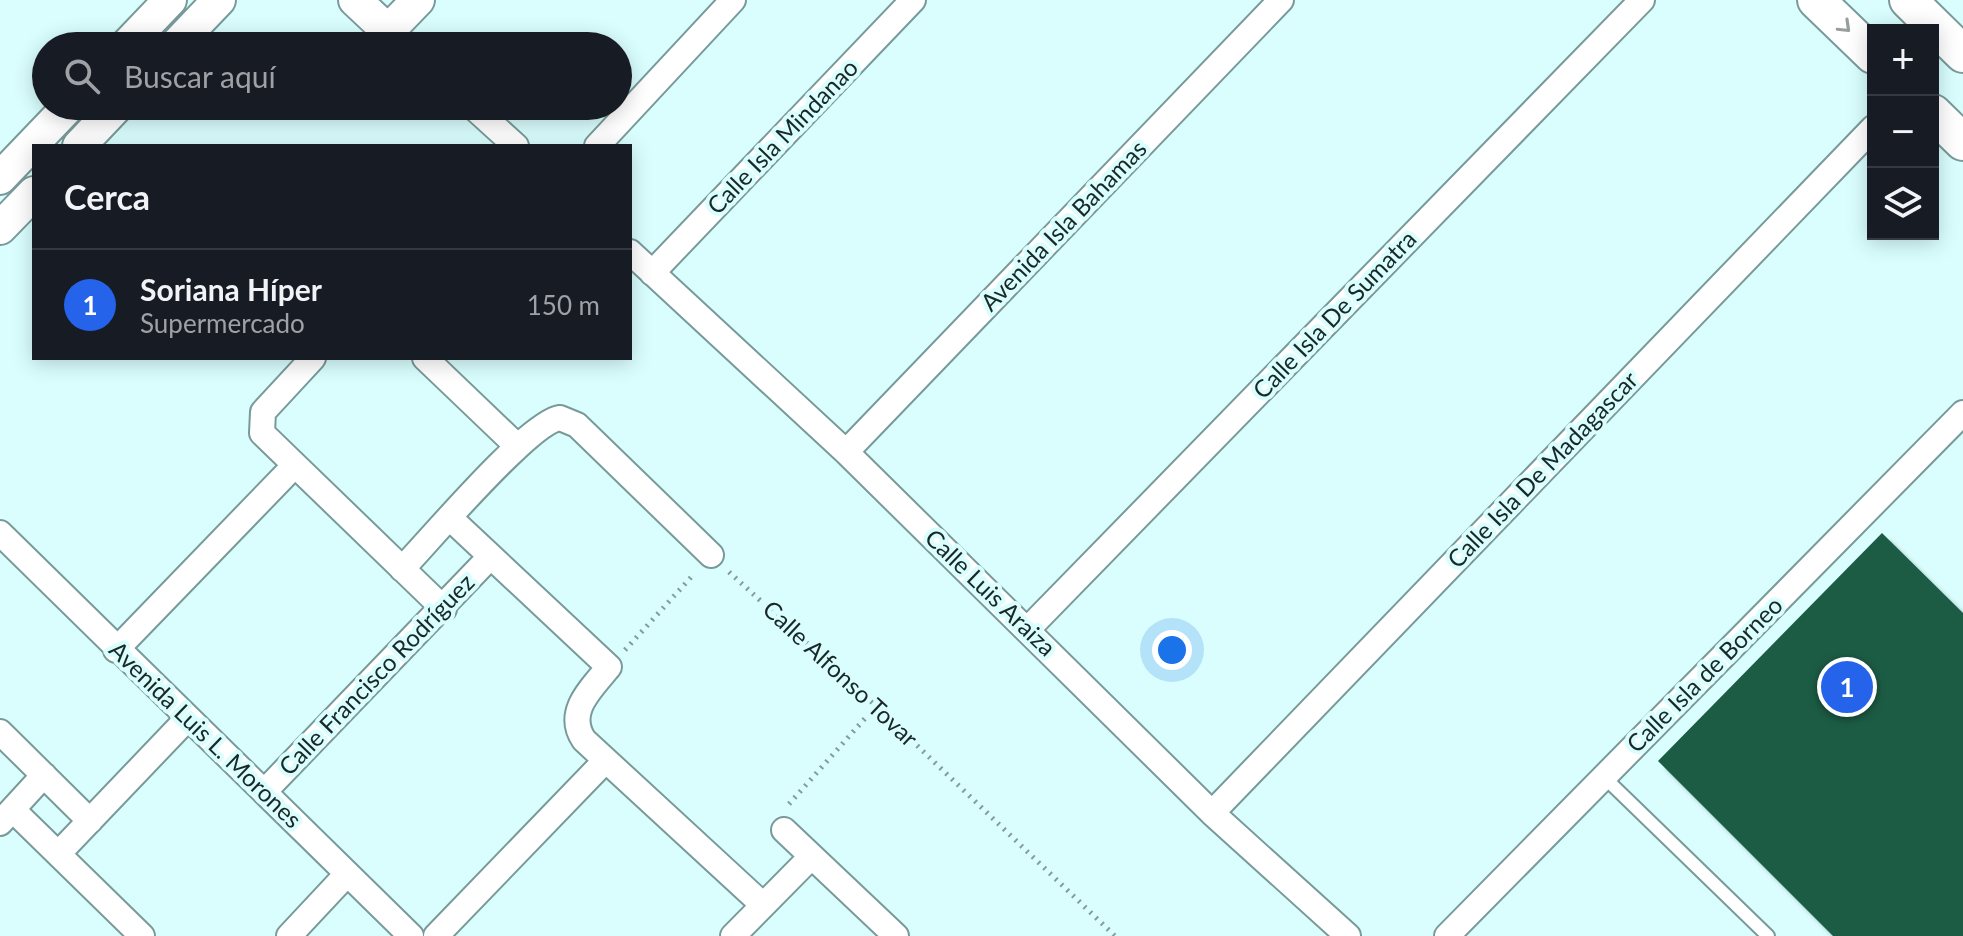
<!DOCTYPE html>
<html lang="es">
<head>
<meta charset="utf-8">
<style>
  body { margin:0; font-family:Lato,sans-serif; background:#242831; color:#f1f3f6 }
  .controls { position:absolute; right:24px; top:24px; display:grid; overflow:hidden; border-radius:0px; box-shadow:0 4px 20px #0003 }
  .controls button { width:72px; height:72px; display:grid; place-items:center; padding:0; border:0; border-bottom:2px solid #363941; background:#171b24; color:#f1f3f6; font:40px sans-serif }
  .you { position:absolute; left:1172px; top:650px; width:28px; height:28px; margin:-20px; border:6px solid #fff; border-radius:50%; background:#1a73e8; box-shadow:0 0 0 12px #1a73e833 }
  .badge { display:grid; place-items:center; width:52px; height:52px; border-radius:50%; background:#2563eb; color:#fff; font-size:26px; font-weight:700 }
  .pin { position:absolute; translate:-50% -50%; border:4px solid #fff; box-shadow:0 2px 8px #0006 }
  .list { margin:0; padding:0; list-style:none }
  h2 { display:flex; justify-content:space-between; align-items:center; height:104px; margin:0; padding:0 32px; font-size:34px }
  h2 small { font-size:26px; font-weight:400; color:#9ea1a6 }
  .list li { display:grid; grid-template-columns:52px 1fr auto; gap:24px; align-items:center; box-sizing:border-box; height:112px; padding:0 32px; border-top:2px solid #363941 }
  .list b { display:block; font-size:30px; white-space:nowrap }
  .list p { margin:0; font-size:26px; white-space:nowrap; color:#9ea1a6 }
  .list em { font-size:26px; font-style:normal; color:#9ea1a6 }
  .icon { flex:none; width:44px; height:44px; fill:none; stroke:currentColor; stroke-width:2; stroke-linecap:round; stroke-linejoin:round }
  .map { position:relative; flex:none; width:1963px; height:936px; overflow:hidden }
  .search { position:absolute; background:#171b24; box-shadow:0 4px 20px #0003; left:32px; top:32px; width:600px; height:88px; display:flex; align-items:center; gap:20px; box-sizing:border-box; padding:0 28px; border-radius:44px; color:#9ea1a6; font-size:30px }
  .panel { position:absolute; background:#171b24; box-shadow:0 4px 20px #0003; left:32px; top:144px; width:600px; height:216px; border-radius:0px }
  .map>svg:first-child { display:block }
</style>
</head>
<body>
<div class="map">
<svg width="1963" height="936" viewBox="0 0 1963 936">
  <defs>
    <filter id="shadow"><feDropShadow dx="7" dy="7" stdDeviation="2" flood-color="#0004"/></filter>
  </defs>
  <rect width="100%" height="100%" fill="#dafefe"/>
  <path fill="#1a5b44" filter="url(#shadow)" d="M1882,533L1963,613V936H1833L1658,761Z"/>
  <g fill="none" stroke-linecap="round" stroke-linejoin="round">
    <defs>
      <path id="lane" d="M1604,777L1768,936"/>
      <path id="street" d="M388,31L405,46
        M472,106L516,146
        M597,146L733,0
        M630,252L846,452L1212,813L1348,936
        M652,273L913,0
        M313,358L263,412L262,433L444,609
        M425,358L517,446
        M846,452L1281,0
        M451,519L609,667C591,689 565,712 584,740L763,905
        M0,533L411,936
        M402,569C430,540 529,422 560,418L577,425L711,555
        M1028,629L1642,0
        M116,650L294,466
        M0,732L90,821
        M264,792L490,557
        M13,810L142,936
        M1212,813L1873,128
        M0,823L44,775
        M784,830L896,936
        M59,853L187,719
        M289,936L347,874
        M436,936L605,761
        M733,936L810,858
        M1447,936L1963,413"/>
      <path id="secondary" d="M355,0L388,31L418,0
        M126,46L170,0
        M175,46L219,0
        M79,146L117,106
        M0,178L69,106
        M0,228L34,193"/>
      <path id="primary" d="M1816,0L1873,55
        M1908,0L1963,54
        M1933,113L1963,142"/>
    </defs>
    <use href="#lane" stroke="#799a9b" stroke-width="16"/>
    <use href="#street" stroke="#799a9b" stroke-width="28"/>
    <use href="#secondary" stroke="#799a9b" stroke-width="36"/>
    <use href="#primary" stroke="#799a9b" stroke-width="40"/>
    <path stroke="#839d9d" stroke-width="5" stroke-dasharray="2 6" stroke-linecap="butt" d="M729,572L876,706L1115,936
      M625,650L694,574
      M789,804L876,706"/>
    <use href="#lane" stroke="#fff" stroke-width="12"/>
    <use href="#street" stroke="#fff" stroke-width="24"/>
    <use href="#secondary" stroke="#fff" stroke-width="32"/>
    <use href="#primary" stroke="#fff" stroke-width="36"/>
  </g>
  <defs><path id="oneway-chevron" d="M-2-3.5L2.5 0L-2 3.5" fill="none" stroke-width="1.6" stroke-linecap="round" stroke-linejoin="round" transform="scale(2)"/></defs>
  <use stroke="#989e9e" href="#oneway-chevron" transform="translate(1845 27) rotate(44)"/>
  <g text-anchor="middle" stroke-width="8" stroke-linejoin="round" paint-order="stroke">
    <g font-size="24" fill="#192727" stroke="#dafefe">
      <text transform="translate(783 137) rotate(-46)" y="8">Calle Isla Mindanao</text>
      <text transform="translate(1064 226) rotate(-46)" y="8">Avenida Isla Bahamas</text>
      <text transform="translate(1335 315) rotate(-46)" y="8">Calle Isla De Sumatra</text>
      <text transform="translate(1543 470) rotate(-46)" y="8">Calle Isla De Madagascar</text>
      <text transform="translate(990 593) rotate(44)" y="8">Calle Luis Araiza</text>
      <text transform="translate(840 674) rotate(43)" y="8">Calle Alfonso Tovar</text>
      <text transform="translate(377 675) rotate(-46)" y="8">Calle Francisco Rodríguez</text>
      <text transform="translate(1705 675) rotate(-45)" y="8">Calle Isla de Borneo</text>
      <text transform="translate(205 735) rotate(44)" y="8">Avenida Luis L. Morones</text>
    </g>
  </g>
</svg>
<div class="controls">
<button>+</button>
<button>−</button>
<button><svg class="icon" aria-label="layers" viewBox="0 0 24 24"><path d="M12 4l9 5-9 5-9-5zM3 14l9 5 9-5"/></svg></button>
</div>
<div class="you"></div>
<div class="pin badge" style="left:1847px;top:687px">1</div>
<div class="search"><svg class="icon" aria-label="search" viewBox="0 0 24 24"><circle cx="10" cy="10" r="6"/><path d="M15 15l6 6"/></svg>Buscar aquí</div>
<section class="panel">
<h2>Cerca<small></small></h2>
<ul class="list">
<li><span class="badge">1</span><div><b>Soriana Híper</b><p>Supermercado</p></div><em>150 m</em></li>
</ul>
</section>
</div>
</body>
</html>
